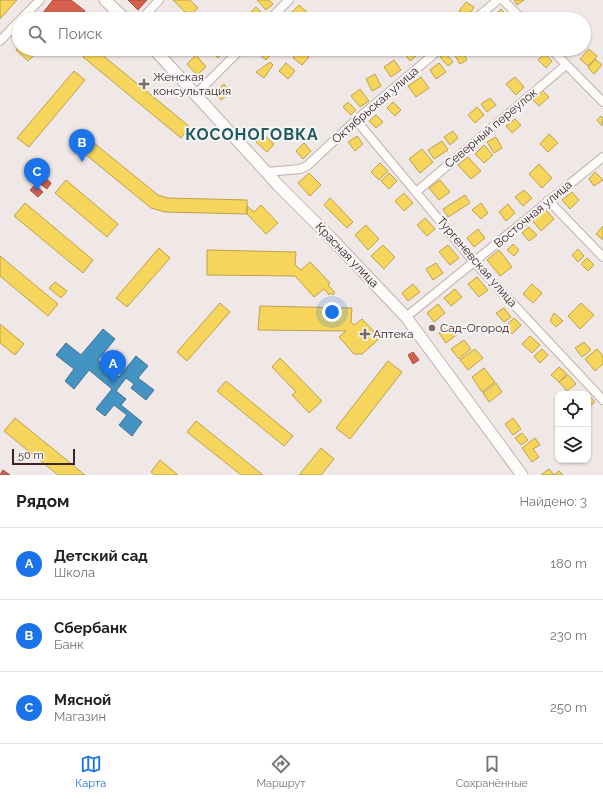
<!DOCTYPE html>
<html lang="ru">
<head>
<meta charset="utf-8">
<style>
  body { margin:0; font-family:Raleway,sans-serif; background:#f2f2f2; color:#202124 }
  .controls { position:absolute; right:12px; bottom:12px; display:grid; overflow:hidden; border-radius:8px; box-shadow:0 1px 3px #0004 }
  .controls button { width:36px; height:36px; display:grid; place-items:center; padding:0; border:0; border-bottom:1px solid #e0e0e0; background:#fff; color:#202124; font:20px sans-serif }
  .scale { position:absolute; left:12px; bottom:10px; width:63px; box-sizing:border-box; padding-left:4px; border:2px solid #402323; border-top:0; font-size:11px; line-height:14px; white-space:nowrap; color:#402323; -webkit-text-stroke:3px #f5f5f5; paint-order:stroke }
  .you { position:absolute; left:332px; top:312px; width:14px; height:14px; margin:-10px; border:3px solid #fff; border-radius:50%; background:#1a73e8; box-shadow:0 0 0 6px #1a73e833 }
  .badge { display:grid; place-items:center; width:26px; height:26px; border-radius:50%; background:#1a73e8; color:#fff; font-size:13px; font-weight:700 }
  .pin { position:absolute; translate:-50% -33px; filter:drop-shadow(0 1px 2px #0008) }
  .pin::after { content:''; position:absolute; top:21px; width:14px; height:12px; background:inherit; clip-path:polygon(0 0,100% 0,50% 100%) }
  .list { margin:0; padding:0; list-style:none }
  h2 { display:flex; justify-content:space-between; align-items:center; height:52px; margin:0; padding:0 16px; font-size:17px }
  h2 small { font-size:13px; font-weight:400; color:#757577 }
  .list li { display:grid; grid-template-columns:26px 1fr auto; gap:12px; align-items:center; box-sizing:border-box; height:72px; padding:0 16px; border-top:1px solid #e0e0e0 }
  .list b { display:block; font-size:15px; white-space:nowrap }
  .list p { margin:0; font-size:13px; white-space:nowrap; color:#757577 }
  .list em { font-size:13px; font-style:normal; color:#757577 }
  .icon { flex:none; width:22px; height:22px; fill:none; stroke:currentColor; stroke-width:2; stroke-linecap:round; stroke-linejoin:round }
  .map { position:relative; flex:none; width:603px; height:475px; overflow:hidden }
  .search { position:absolute; background:#fff; box-shadow:0 1px 3px #0004; left:12px; right:12px; top:12px; height:44px; display:flex; align-items:center; gap:10px; box-sizing:border-box; padding:0 14px; border-radius:22px; color:#757577; font-size:15px }
  .sheet { height:268px; background:#fff }
  nav { display:flex; justify-content:space-around; align-items:center; box-sizing:border-box; height:56px; border-top:1px solid #e0e0e0; background:#fff; font-size:11px; color:#757577 }
  nav a { display:grid; justify-items:center; gap:2px }
  nav .on { color:#1a73e8 }
  .map>svg:first-child { display:block }
</style>
</head>
<body>
<div class="map">
<svg width="603" height="475" viewBox="0 0 603 475">
  <rect width="100%" height="100%" fill="#f0e8e7"/>
  <path fill="#f6d55c" stroke="#bfa04b" d="M0,0H17L0,19Z
    M173,0H190L198,8L189,16Z
    M257,0H269L273,4L266,10Z
    M514,0H524L517,5Z
    M466,2L474,7L468,17L459,11Z
    M299,5L308,13L302,19H298L291,13Z
    M256,7L264,15L261,19H254L249,14Z
    M501,9L510,18L509,19L493,18Z
    M453,13L457,19H445Z
    M19,47V49H40L28,61L16,50Z
    M90,49H95L190,127L181,138L83,57Z
    M213,49H220L223,53L218,58L211,51Z
    M264,49H270L273,52L266,60L259,54Z
    M300,49L309,57L302,65L293,58Z
    M407,49H412L417,55L410,61L403,52Z
    M451,49H461L467,60L460,64Z
    M589,49L597,56L595,59L588,66L580,59Z
    M445,53L453,62L448,66L440,57Z
    M545,54L552,61L546,68L538,60Z
    M196,55L206,67L197,75L187,64Z
    M595,59L602,65L594,74L588,68Z
    M394,60L401,70L391,77L384,67Z
    M270,62L273,65L264,78L256,72Z
    M286,63L295,71L288,79L279,71Z
    M439,63L446,72L436,79L430,70Z
    M74,71L85,80L29,147L17,138Z
    M375,74L381,86L372,91L366,79Z
    M421,77L429,88L416,97L408,86Z
    M515,77L524,87L516,95L506,84Z
    M224,84L230,93L221,100L215,92Z
    M360,89L369,101L360,107L351,96Z
    M542,90L549,97L539,106L532,99Z
    M490,98L496,105L487,112L481,104Z
    M348,102L356,110L351,115L343,107Z
    M393,102L401,110L395,116L387,108Z
    M477,107L484,115L475,123L468,115Z
    M376,115L383,122L376,128L369,121Z
    M601,116L603,118L602,126L597,120Z
    M515,119L521,125L512,133L506,126Z
    M453,131L458,138L450,145L444,137Z
    M263,134L274,144L267,152L256,142Z
    M549,134L558,143L548,152L540,144Z
    M357,136L363,144L355,151L348,142Z
    M496,137L502,148L494,153L487,142Z
    M442,141L448,150L434,159L428,150Z
    M94,143L158,195L168,198L247,200V214L165,212L151,208L85,154Z
    M304,143L311,151L303,159L296,151Z
    M484,145L493,155L484,163L475,154Z
    M422,149L433,162L420,173L409,159Z
    M468,157L481,171L471,179L458,165Z
    M380,163L388,171L379,180L371,172Z
    M539,164L552,178L542,188L529,174Z
    M595,172L603,180L594,186L589,179Z
    M309,173L321,185L310,196L298,183Z
    M389,173L397,181L389,189L381,181Z
    M66,180L118,224L107,237L55,193Z
    M440,180L450,192L439,200L429,188Z
    M524,190L532,198L523,206L515,197Z
    M572,192L579,200L570,209L562,200Z
    M404,193L413,203L404,211L395,201Z
    M465,195L470,203L448,217L443,209Z
    M330,198L353,222L347,228L324,205Z
    M25,203L93,260L83,273L14,216Z
    M481,203L488,213L481,219L472,210Z
    M508,204L515,213L506,221L499,212Z
    M261,205L278,223L266,234L247,214V206L254,212Z
    M546,210L554,219L541,231L533,221Z
    M425,218L435,229L427,236L417,225Z
    M366,225L379,239L368,250L355,235Z
    M603,226V240L596,234Z
    M529,227L537,235L529,241L522,233Z
    M478,229L485,238L474,247L467,238Z
    M513,244L519,250L514,256L507,250Z
    M383,245L395,257L384,269L371,256Z
    M448,245L459,258L450,265L439,252Z
    M159,248L170,258L127,307L116,298Z
    M578,249L584,256L578,262L572,255Z
    M207,250L296,252L295,265L301,270L310,262L330,283L328,285L335,293L333,295L331,293L329,295L324,289L314,297L295,276L207,275Z
    M499,250L512,267L500,276L487,260Z
    M0,256L58,304L48,316L0,276Z
    M587,258L594,265L588,271L581,264Z
    M436,263L443,273L433,280L426,269Z
    M477,277L488,290L479,297L468,284Z
    M55,282L67,291L61,298L49,288Z
    M413,284L420,292L408,301L402,293Z
    M532,284L542,293L533,303L523,294Z
    M455,289L462,297L451,306L444,298Z
    M220,303L230,312L187,361L177,352Z
    M581,303L594,315L580,329L568,316Z
    M438,304L445,313L434,322L427,313Z
    M260,306L352,308L351,322L354,325L362,319L380,338L362,354H354L339,337L346,331L258,330Z
    M504,308L511,317L504,322L496,313Z
    M554,313L563,321L556,327L550,321Z
    M514,318L521,325L512,334L505,327Z
    M0,324L24,344L15,355L0,343Z
    M452,324L459,333L446,343L439,333Z
    M530,336L540,345L532,353L522,344Z
    M464,340L471,349L459,359L451,349Z
    M584,342L591,350L582,357L575,348Z
    M475,349L483,358L468,370L460,360Z
    M542,349L548,355L540,363L534,356Z
    M597,349L603,356V364L595,371L585,359Z
    M280,358L322,401L309,413L292,395L296,392L272,367Z
    M388,361L402,372L350,439L336,428Z
    M559,367L567,374L559,382L551,375Z
    M484,368L495,382L482,392L472,377Z
    M568,375L576,384L567,391L559,382Z
    M226,381L293,436L284,446L217,391Z
    M496,383L502,392L489,402L483,393Z
    M586,392L595,402L588,408V394H583Z
    M15,418L85,475H58L4,431Z
    M513,418L521,429L513,435L505,424Z
    M196,421L263,475H241L187,432Z
    M522,433L528,440L521,445L515,438Z
    M535,438L540,445L533,449L539,457L532,462L522,448Z
    M321,448L334,459L321,475H299Z
    M160,460L178,475H155L151,472Z
    M549,469L554,475L559,471L563,475H541Z"/>
  <path fill="#d6604d" stroke="#a94e40" d="M53,0H71L85,11L78,19H38Z
    M128,0H147L138,10Z
    M43,176L51,183L47,189L38,182Z
    M35,185L43,192L38,197L30,190Z
    M413,352L419,360L413,364L408,355Z
    M3,470L10,475H0Z"/>
  <path fill="#4393c3" stroke="#427193" d="M103,329L115,339L98,360L119,377L136,356L148,366L138,378L154,390L146,400L131,388L134,384L126,378L116,391L126,399L121,405L142,422L132,436L119,425L127,415L114,405L105,416L96,409L112,389L89,370L74,389L65,381L74,369L56,355L66,343L81,355Z"/>
  <g fill="none" stroke-linecap="round" stroke-linejoin="round">
    <defs>
      <path id="street" d="M503,0L522,19
        M21,19L40,0
        M142,19L159,0
        M270,19L289,0
        M475,19L498,0
        M0,41L19,21
        M551,49L603,102
        M196,94L241,49
        M356,120L474,262L603,400
        M266,172L300,169L307,166L356,120L440,49
        M416,192L566,65
        M548,200L603,257
        M406,317L603,157"/>
      <path id="secondary" d="M105,0L125,19
        M154,49L278,185L330,237L406,317L522,475"/>
    </defs>
    <use href="#street" stroke="#c1b0af" stroke-width="10"/>
    <use href="#secondary" stroke="#c1b0af" stroke-width="13"/>
    <use href="#street" stroke="#fdfcfb" stroke-width="8"/>
    <use href="#secondary" stroke="#fdfcfb" stroke-width="11"/>
  </g>
  <g fill="#7e6868" stroke="#f5f5f5" stroke-width="1.5">
    <path d="M142 78h4v4h4v4h-4v4h-4v-4h-4v-4h4z"/>
    <circle cx="432" cy="328" r="4"/>
    <path d="M363 328h4v4h4v4h-4v4h-4v-4h-4v-4h4z"/>
  </g>
  <g text-anchor="middle" stroke-width="4" stroke-linejoin="round" paint-order="stroke">
    <g font-size="12" fill="#402323" stroke="#f5f5f5" text-anchor="start">
      <text x="153" y="81">Женская<tspan x="153" dy="14">консультация</tspan></text>
      <text x="440" y="332">Сад-Огород</text>
      <text x="373" y="338">Аптека</text>
    </g>
    <g font-size="12" fill="#402323" stroke="#f5f5f5">
      <text transform="translate(375 105) rotate(-41)" y="4">Октябрьская улица</text>
      <text transform="translate(491 128) rotate(-40)" y="4">Северный переулок</text>
      <text transform="translate(533 214) rotate(-40)" y="4">Восточная улица</text>
      <text transform="translate(347 255) rotate(46)" y="4">Красная улица</text>
      <text transform="translate(477 262) rotate(49)" y="4">Тургеневская улица</text>
    </g>
    <g font-size="16" font-weight="bold" letter-spacing="1" fill="#1e595c" stroke="#f5f5f5">
      <text x="252" y="140">КОСОНОГОВКА</text>
    </g>
  </g>
</svg>
<div class="controls">
<button><svg class="icon" aria-label="locate" viewBox="0 0 24 24"><circle cx="12" cy="12" r="6"/><path d="M12 2v4M12 18v4M2 12h4M18 12h4"/></svg></button>
<button><svg class="icon" aria-label="layers" viewBox="0 0 24 24"><path d="M12 4l9 5-9 5-9-5zM3 14l9 5 9-5"/></svg></button>
</div>
<div class="scale">50 m</div>
<div class="you"></div>
<div class="pin badge" style="left:113px;top:383px">A</div>
<div class="pin badge" style="left:82px;top:162px">B</div>
<div class="pin badge" style="left:37px;top:191px">C</div>
<div class="search"><svg class="icon" aria-label="search" viewBox="0 0 24 24"><circle cx="10" cy="10" r="6"/><path d="M15 15l6 6"/></svg>Поиск</div>
</div>
<section class="sheet">
<h2>Рядом<small>Найдено: 3</small></h2>
<ul class="list">
<li><span class="badge">A</span><div><b>Детский сад</b><p>Школа</p></div><em>180 m</em></li>
<li><span class="badge">B</span><div><b>Сбербанк</b><p>Банк</p></div><em>230 m</em></li>
<li><span class="badge">C</span><div><b>Мясной</b><p>Магазин</p></div><em>250 m</em></li>
</ul>
</section>
<nav>
<a class="on"><svg class="icon" aria-label="map" viewBox="0 0 24 24"><path d="M3 6l6-2 6 2 6-2v14l-6 2-6-2-6 2zM9 4v14M15 6v14"/></svg>Карта</a>
<a><svg class="icon" aria-label="directions" viewBox="0 0 24 24"><path d="M12 3l9 9-9 9-9-9zM9 14v-3h6M13 9l2 2-2 2"/></svg>Маршрут</a>
<a><svg class="icon" aria-label="saved" viewBox="0 0 24 24"><path d="M7 4h10v16l-5-4-5 4z"/></svg>Сохранённые</a>
</nav>
</body>
</html>
